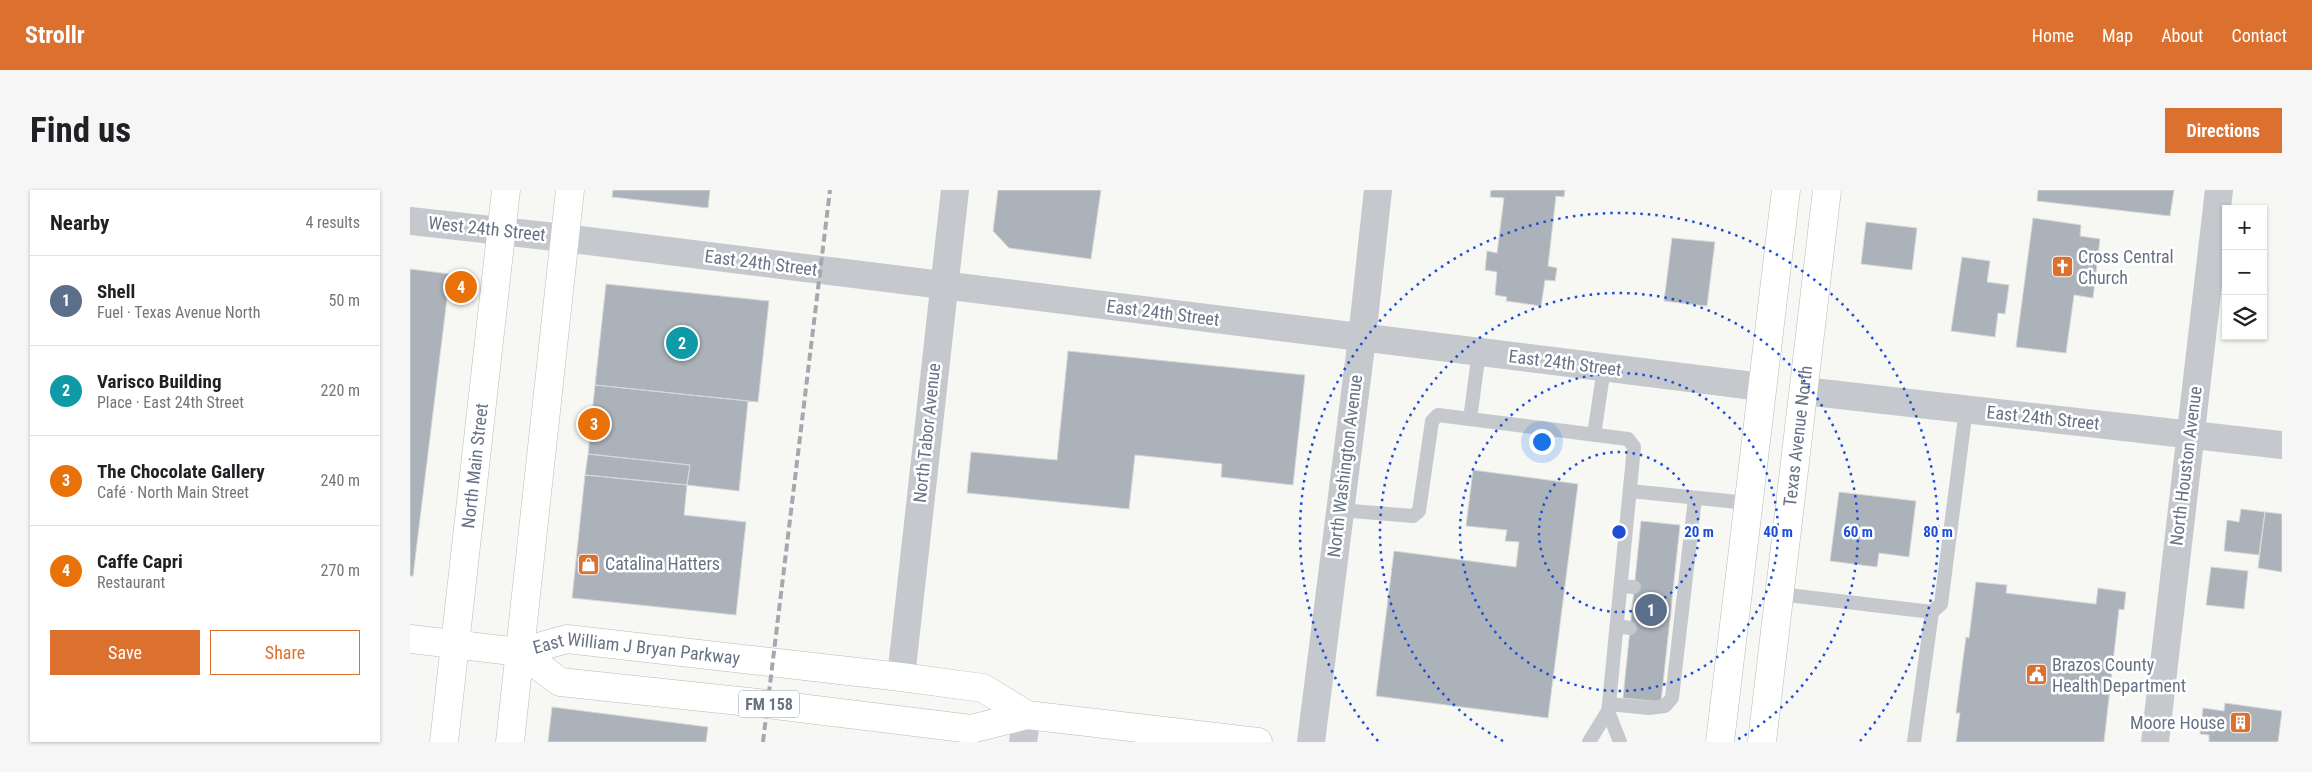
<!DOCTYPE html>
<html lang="en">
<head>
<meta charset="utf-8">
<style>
  body { margin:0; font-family:"Roboto Condensed",sans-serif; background:#f6f6f6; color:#202124 }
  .controls { position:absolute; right:15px; top:15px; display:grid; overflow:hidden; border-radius:0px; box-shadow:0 1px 4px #0004 }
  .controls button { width:45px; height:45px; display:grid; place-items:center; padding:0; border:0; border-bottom:1px solid #e0e0e0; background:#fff; color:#202124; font:25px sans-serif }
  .you { position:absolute; left:1131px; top:251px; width:18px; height:18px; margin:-12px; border:4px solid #fff; border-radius:50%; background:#1a73e8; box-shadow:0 0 0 8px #1a73e833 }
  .badge { display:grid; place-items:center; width:32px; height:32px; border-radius:50%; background:#dc712f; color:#fff; font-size:16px; font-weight:700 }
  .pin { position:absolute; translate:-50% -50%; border:2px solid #fff; box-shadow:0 1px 5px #0006 }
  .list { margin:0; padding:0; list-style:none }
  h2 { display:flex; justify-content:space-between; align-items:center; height:65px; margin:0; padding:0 20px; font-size:21px }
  h2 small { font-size:16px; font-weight:400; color:#757577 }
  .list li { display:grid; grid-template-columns:32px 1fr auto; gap:15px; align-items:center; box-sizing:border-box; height:90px; padding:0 20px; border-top:1px solid #e0e0e0 }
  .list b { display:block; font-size:19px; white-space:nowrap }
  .list p { margin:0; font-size:16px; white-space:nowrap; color:#757577 }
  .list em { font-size:16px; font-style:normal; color:#757577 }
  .actions { display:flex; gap:10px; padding:15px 20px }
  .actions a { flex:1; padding:11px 0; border:1px solid #dc712f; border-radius:0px; text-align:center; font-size:18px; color:#dc712f }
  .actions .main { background:#dc712f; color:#fff }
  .icon { flex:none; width:28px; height:28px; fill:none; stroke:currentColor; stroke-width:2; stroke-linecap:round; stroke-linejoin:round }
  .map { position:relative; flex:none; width:1872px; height:552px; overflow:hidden; border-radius:0px }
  header { display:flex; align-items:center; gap:30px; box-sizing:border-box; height:70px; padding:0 25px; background:#dc712f; color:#fff }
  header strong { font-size:24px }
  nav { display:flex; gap:28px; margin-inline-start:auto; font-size:18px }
  .intro { display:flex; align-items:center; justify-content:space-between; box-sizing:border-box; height:120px; padding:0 30px }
  h1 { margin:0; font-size:35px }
  .button { padding:12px 22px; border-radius:0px; background:#dc712f; color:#fff; font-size:18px; font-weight:700 }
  main { display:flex; gap:30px; padding:0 30px }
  aside { flex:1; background:#fff; border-radius:0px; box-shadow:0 1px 4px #0004 }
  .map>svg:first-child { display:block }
</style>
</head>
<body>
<header>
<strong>Strollr</strong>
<nav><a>Home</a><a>Map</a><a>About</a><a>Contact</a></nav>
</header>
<div class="intro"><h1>Find us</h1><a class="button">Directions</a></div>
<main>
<aside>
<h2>Nearby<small>4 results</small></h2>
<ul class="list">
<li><span class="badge" style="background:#5c6f8a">1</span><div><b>Shell</b><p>Fuel · Texas Avenue North</p></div><em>50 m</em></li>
<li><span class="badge" style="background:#0f9aa8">2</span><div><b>Varisco Building</b><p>Place · East 24th Street</p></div><em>220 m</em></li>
<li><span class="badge" style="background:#e8710a">3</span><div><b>The Chocolate Gallery</b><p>Café · North Main Street</p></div><em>240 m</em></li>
<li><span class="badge" style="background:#e8710a">4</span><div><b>Caffe Capri</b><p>Restaurant</p></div><em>270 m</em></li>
</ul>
<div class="actions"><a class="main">Save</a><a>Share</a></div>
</aside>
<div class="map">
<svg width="1872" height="552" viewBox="0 0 1872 552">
  <rect width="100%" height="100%" fill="#f7f7f4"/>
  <path fill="#abb2b9" stroke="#d8d9d7" d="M203,0H300L298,18L202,7Z
    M588,0H691L681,69L599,58L583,41Z
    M1081,0H1155L1154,7L1146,6L1138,76L1147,78L1145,91L1135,90L1131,116L1096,111L1097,107L1085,105L1087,82L1075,80L1077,61L1087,63L1094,8L1080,7Z
    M1628,0H1764L1760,26L1627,11Z
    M1623,28L1671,35L1670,46L1690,49L1683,108L1664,105L1656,163L1606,157Z
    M1456,32L1507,38L1502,80L1451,74Z
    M1262,48L1305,52L1297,116L1254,111Z
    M1552,67L1580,71L1577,92L1599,95L1595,124L1588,123L1585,147L1541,141Z
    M0,79L40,84L3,386H0Z
    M196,94L359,111L348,212L185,195Z
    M658,161L895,185L883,295L811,287L812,274L725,265L719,319L557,303L561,262L647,270Z
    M185,195L338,211L329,301L277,295L280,275L178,264Z
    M178,264L280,275L277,295L175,285Z
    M1063,280L1168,294L1138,528L966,506L984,361L1106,377L1109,352L1095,351L1097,340L1056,336Z
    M175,285L277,295L274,325L336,332L326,425L162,408Z
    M1429,302L1506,311L1499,367L1469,363L1467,377L1420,371Z
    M1831,319L1855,322L1849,365L1814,361L1817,330L1829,332Z
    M1855,322L1872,324V382L1848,378Z
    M1231,331L1270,335L1251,512L1213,508Z
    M1801,377L1838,381L1834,419L1796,415Z
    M1566,392L1597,395L1596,403L1686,414L1688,398L1716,402L1714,420L1709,419L1694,552H1546L1550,523H1546L1556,447L1559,448Z
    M1815,513L1872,521L1868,552H1799V545L1790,544L1793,518L1814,521Z
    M142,517L298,537L296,552H138Z"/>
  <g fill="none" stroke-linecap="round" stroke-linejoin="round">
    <defs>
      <g id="secondary">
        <path id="s1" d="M34,552L96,0"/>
        <path d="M100,552L160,0"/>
      </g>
      <g id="primary">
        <path id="s2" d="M0,449L110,462L157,449L491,487L573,498L617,525"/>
        <path d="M110,462L150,492L357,514L561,539L617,525L848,552"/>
        <path d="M1310,552L1376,0"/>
        <path id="s3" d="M1352,552L1417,0"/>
      </g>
    </defs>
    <use href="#secondary" stroke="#b8bbc0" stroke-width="29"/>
    <use href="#primary" stroke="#b6b9be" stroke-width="29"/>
    <path stroke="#c5c8cc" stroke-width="14" d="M1060,229L1069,162
      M1184,245L1194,178
      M1220,301L1338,313
      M930,320L1003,326L1009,321L1022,231L1028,225L1218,249L1224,257L1199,514L1198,521L1179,552
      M1211,396L1224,397
      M1369,404L1522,422L1504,552
      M1522,422L1531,414L1556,219
      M1207,436L1220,438
      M1199,514L1239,518L1255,516L1262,508L1285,308
      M1198,521L1210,552"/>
    <path stroke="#c5c8cc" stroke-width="28" d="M0,31L154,48L1352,197
      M1394,201L1872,255
      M491,487L545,0
      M613,552L617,525
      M901,552L952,148L968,0
      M1745,552L1809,0"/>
    <use href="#secondary" stroke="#fff" stroke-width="28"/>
    <use href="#primary" stroke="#fff" stroke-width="28"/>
    <path stroke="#a4a8af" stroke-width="4" stroke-dasharray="8 4" stroke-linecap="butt" d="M353,552L420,0"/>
  </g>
  <g fill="none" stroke="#1d4ed8" stroke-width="2.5" stroke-dasharray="2.5 5">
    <circle cx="1209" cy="342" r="80"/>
    <circle cx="1209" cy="342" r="159"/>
    <path d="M1093 551A239 239 0 1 1 1325 551"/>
    <path d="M968 551A319 319 0 1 1 1450 551"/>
  </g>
  <defs>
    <symbol id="church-square" viewBox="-11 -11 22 22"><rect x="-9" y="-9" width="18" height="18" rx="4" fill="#dc712f" stroke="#fff"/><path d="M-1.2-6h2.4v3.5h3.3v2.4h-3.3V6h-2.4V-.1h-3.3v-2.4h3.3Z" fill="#fff"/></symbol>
    <symbol id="shop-square" viewBox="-11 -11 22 22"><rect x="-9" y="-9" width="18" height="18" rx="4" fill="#dc712f" stroke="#fff"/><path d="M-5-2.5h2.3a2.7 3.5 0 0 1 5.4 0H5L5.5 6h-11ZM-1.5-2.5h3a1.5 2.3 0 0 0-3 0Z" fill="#fff"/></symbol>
    <symbol id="civic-square" viewBox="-11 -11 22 22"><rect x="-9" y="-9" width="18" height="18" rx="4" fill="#dc712f" stroke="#fff"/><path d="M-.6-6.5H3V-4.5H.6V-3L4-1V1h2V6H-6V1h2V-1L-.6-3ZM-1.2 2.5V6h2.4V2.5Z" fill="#fff"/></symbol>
    <symbol id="building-square" viewBox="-11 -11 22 22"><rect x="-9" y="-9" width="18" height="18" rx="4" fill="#dc712f" stroke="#fff"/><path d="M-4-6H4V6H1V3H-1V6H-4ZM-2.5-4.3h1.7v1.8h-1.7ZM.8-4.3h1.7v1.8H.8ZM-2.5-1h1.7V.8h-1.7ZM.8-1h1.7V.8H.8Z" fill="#fff"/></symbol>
  </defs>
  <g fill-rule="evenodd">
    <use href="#church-square" x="1640" y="64" width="25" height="25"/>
    <use href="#shop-square" x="166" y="362" width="25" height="25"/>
    <use href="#civic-square" x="1614" y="472" width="25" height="25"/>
    <use href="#building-square" x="1818" y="520" width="25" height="25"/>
  </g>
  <g text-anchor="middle" stroke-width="5" stroke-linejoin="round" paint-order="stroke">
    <rect fill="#fff" stroke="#959da9" stroke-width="1" x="329" y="500.5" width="60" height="27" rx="4"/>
    <g font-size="16" font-weight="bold" fill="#677384">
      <text x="359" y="520">FM 158</text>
    </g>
    <g font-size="18" fill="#677384" stroke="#fff">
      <text transform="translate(77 39) rotate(6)" y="6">West 24th Street</text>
      <text transform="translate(351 73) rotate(7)" y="6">East 24th Street</text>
      <text transform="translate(753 123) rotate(7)" y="6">East 24th Street</text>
      <text transform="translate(1155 173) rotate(7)" y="6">East 24th Street</text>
      <text transform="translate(1633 228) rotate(6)" y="6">East 24th Street</text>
      <text transform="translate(517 243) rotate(-84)" y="6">North Tabor Avenue</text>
      <text dy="6" stroke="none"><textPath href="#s3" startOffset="308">Texas Avenue North</textPath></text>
      <text dy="6" stroke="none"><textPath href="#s1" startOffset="278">North Main Street</textPath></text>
      <text transform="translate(935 276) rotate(-83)" y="6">North Washington Avenue</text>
      <text transform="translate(1776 276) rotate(-83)" y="6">North Houston Avenue</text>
      <text dy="6" stroke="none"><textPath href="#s2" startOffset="229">East William J Bryan Parkway</textPath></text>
    </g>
    <g font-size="18" fill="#677384" stroke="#fff" text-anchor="start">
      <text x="1668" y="73">Cross Central<tspan x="1668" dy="21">Church</tspan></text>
      <text x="195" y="380">Catalina Hatters</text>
      <text x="1642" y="481">Brazos County<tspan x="1642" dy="21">Health Department</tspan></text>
      <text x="1815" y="539" text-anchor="end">Moore House</text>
    </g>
  </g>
  <circle cx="1209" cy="342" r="8" fill="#1d4ed8" stroke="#fff" stroke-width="2.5"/>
  <g font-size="15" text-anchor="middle" font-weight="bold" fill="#1d4ed8" stroke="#fff" stroke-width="5" stroke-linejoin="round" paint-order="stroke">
    <text x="1289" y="347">20 m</text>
    <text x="1368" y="347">40 m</text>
    <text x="1448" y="347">60 m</text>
    <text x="1528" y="347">80 m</text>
  </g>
</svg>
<div class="controls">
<button>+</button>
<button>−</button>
<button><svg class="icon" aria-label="layers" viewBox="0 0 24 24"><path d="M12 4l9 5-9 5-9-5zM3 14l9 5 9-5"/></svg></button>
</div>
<div class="you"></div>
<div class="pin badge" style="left:1241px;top:420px;background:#5c6f8a">1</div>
<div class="pin badge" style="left:272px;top:153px;background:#0f9aa8">2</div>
<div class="pin badge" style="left:184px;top:234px;background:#e8710a">3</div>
<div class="pin badge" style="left:51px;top:97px;background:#e8710a">4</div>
</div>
</main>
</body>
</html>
